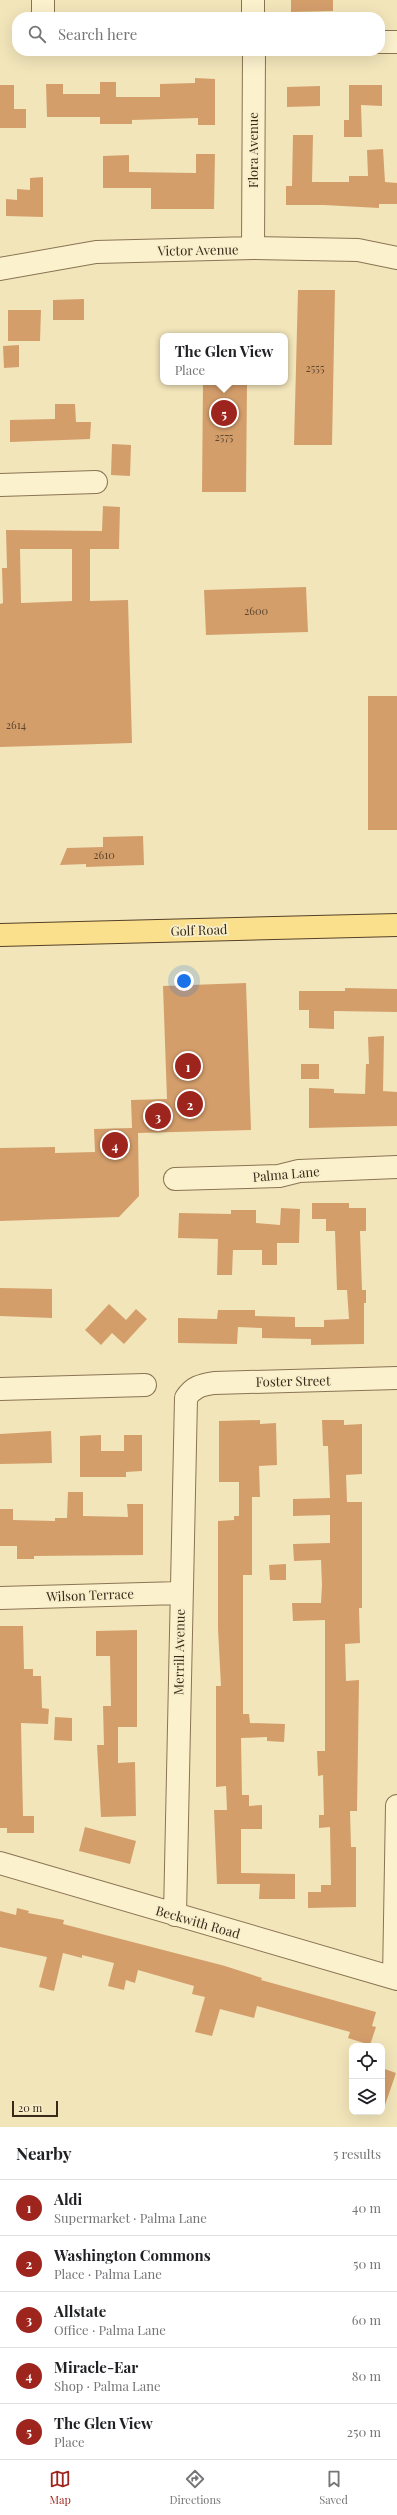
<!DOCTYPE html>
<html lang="en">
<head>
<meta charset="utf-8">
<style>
  body { margin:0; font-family:"Playfair Display",serif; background:#f2f2f2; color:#202124 }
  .controls { position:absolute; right:12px; bottom:12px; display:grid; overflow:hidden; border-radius:8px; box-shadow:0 4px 16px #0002 }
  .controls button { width:36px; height:36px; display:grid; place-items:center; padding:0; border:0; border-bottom:1px solid #e0e0e0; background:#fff; color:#202124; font:20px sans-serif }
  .scale { position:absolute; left:12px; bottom:10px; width:46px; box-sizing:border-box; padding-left:4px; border:2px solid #372a19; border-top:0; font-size:11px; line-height:14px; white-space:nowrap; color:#372a19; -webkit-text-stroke:3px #f8eeca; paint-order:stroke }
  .you { position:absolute; left:184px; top:981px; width:14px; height:14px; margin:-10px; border:3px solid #fff; border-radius:50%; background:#1a73e8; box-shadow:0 0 0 6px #1a73e833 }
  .badge { display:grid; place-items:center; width:26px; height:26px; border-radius:50%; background:#9e251d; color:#fff; font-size:13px; font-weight:700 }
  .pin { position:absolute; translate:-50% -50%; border:2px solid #fff; box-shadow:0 1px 4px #0006 }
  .popup { position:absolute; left:160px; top:333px; width:128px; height:52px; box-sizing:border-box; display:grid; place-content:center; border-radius:8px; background:#fff; filter:drop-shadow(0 1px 3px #0005); font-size:13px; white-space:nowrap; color:#757577 }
  .popup b { font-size:15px; color:#202124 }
  .popup::after { content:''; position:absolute; left:50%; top:100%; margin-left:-8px; border:8px solid transparent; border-top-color:#fff }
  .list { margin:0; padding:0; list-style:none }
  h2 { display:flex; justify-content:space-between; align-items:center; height:52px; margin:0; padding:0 16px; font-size:17px }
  h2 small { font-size:13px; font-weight:400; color:#757577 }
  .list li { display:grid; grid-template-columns:26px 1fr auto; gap:12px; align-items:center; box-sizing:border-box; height:56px; padding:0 16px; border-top:1px solid #e0e0e0 }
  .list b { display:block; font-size:15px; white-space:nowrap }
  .list p { margin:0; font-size:13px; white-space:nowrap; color:#757577 }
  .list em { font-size:13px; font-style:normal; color:#757577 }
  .icon { flex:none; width:22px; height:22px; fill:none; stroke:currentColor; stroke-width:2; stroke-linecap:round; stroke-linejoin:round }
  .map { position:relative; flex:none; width:397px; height:2127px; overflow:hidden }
  .search { position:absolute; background:#fff; box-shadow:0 4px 16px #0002; left:12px; right:12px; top:12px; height:44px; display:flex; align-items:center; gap:10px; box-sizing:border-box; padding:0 14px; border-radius:16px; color:#757577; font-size:15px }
  .sheet { height:332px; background:#fff }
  nav { display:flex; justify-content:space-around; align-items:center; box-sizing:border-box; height:56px; border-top:1px solid #e0e0e0; background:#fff; font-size:11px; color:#757577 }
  nav a { display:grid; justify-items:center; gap:2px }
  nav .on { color:#9e251d }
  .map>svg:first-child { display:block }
</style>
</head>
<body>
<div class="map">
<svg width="397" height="2127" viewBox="0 0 397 2127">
  <rect width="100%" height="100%" fill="#f2e5ba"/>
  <path fill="#d49e6b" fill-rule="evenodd" d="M291,0H333V11L291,12Z
    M195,78L215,79V125H198V118L132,120V124H100V117H47L46,84H63V94H100V82H116V97H160V84L195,83Z
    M0,85H14V109H26V128H0Z
    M349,85H382V106L361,105L362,137H344V120H349Z
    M320,86V106L287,107V87Z
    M293,135H313L312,182H349V176H368L367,150L383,149L385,182L397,183V204H379V208L324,205H286V186H292Z
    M196,154H215L214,209H151V188H103V156L129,155V172L196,173Z
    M43,177V217L6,216V199L17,200V189L30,190V178Z
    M298,290H335L332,445H294Z
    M84,299V320H53V300Z
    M8,310H41L40,341H8Z
    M19,345V367L4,368L3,346Z
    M203,382H247L246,492H202Z
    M55,404H75L76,422H91L90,439L10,442V420L55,419Z
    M112,444L131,445L130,476L111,475Z
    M103,506L120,507L119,549H90V601L128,600L132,743L0,747V604L3,603L2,568H7L6,530L102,531ZM20,549H72V601L21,603Z
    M306,587L308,632L206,635L204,590Z
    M368,696H397V830H368Z
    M143,836L144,865L86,867V864L60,865L67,848L103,847V837Z
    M246,983L251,1130L138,1133L139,1196L119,1217L0,1221V1148L55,1147V1153L95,1152L94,1129L132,1128L131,1100L167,1099L163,986Z
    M345,988L397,989V1012L334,1011V1029L309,1028V1010H299V991H345Z
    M384,1036L383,1091L397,1092V1126L309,1128V1088L334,1089V1093L365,1094L366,1064H369L368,1037Z
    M301,1064H319V1079H301Z
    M312,1203H349V1208H366V1231H360L362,1290H366V1303H364V1344L311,1345V1339L262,1338V1328L238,1327L237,1344L178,1343V1318L217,1319L218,1310H255V1316L295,1317V1327H324V1320L349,1319L347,1290H337L335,1231H326V1219H312Z
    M281,1208L300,1209L299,1243H277V1265H262V1250H233L232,1275H217L218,1239L178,1238L179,1213L231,1214V1210H256V1223L280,1225Z
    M0,1288L52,1289V1318L0,1316Z
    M109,1304L126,1320L136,1309L147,1319L124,1344L112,1333L101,1345L85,1330Z
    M260,1420V1424L276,1423L277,1465L259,1466L260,1497H252V1575H243V1714H249L250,1723L285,1724L284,1742L267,1741V1737L241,1738L242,1795H249V1806L262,1805V1829H241V1873L295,1874V1899H259L260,1884H217L214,1810H227L226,1786L216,1787V1686H221L218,1629V1521L234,1520V1516H239V1482H219V1421Z
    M322,1420H344V1425L362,1424V1474L346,1475L347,1502H362V1608H359L360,1643L345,1644L346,1681L359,1680L357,1811H350L351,1847H356V1907L308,1908V1892H321V1885H331L330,1827L319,1828V1815H324L323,1775L318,1776L317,1751H325V1620L293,1621L292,1603H321L322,1585L321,1560L294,1561L293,1544L330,1543V1515L293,1516V1499L330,1498L328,1446H323Z
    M51,1431L52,1463L0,1464V1434Z
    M101,1435V1451H124V1435H142V1471L126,1472V1477H80V1436Z
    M68,1492H83V1516L128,1517L127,1504H143V1555L34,1556V1559H17V1546H0V1509H13V1520L55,1521V1518H67Z
    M286,1564V1580H270L269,1565Z
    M0,1626H23L24,1669H33V1676H41L42,1708L49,1709L48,1724L21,1723L23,1816H34V1833H7V1828H0Z
    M137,1630V1727H118V1763L135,1762L136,1816L101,1817L97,1745H104L103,1706H111L110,1656H96V1631Z
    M55,1717L72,1718V1741L54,1740Z
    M85,1827L136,1841L130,1864L79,1851Z
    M17,1908L29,1911L28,1913L64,1920L63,1924L225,1966L262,1978L261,1980L376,2012L372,2026L376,2027L370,2045L348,2038L350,2032L257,2006L254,2018L220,2009L212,2036L195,2032L205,1997L192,1994L194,1986L138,1970L135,1983L126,1980L124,1990L108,1986L114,1963L82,1955V1958L63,1953L54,1991L39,1987L47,1957L0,1947V1911L16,1915Z
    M382,2068L396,2073L384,2108H382Z"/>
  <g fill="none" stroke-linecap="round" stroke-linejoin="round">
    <defs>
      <path id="minor" d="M43,0V17
        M253,0V17
        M380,42H397
        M253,248L254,51
        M0,269L96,252L253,248L358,250L397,258
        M0,485L96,482
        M175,1179L279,1176L299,1171L397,1167
        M0,1389L145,1385
        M0,1598L180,1593
        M0,1863L397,1979
        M175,1915L186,1398C193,1387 201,1385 214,1383L397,1378
        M394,1978L397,1806"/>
      <path id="major" d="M0,935L397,925"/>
    </defs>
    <use href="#minor" stroke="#8a7453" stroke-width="24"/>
    <use href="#major" stroke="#564128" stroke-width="24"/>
    <use href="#minor" stroke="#fcf1cd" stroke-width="22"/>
    <use href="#major" stroke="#fae08c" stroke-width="22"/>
  </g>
  <g text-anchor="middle" stroke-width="3.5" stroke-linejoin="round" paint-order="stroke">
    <g font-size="11" fill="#5e472e">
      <text x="315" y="372">2555</text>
      <text x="224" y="441">2575</text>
      <text x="256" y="615">2600</text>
      <text x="16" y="729">2614</text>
      <text x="104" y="859">2610</text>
    </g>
    <g font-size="13" fill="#372a19" stroke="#f8eeca">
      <text transform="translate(253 150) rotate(-90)" y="5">Flora Avenue</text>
      <text transform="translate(198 250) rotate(-1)" y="5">Victor Avenue</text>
      <text transform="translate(199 930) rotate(-2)" y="5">Golf Road</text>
      <text transform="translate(286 1174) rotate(-5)" y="5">Palma Lane</text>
      <text transform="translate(293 1381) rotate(-1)" y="5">Foster Street</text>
      <text transform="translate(90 1595) rotate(-2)" y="5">Wilson Terrace</text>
      <text transform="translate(179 1652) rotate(-89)" y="5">Merrill Avenue</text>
      <text transform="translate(198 1922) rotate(16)" y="5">Beckwith Road</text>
    </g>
  </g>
</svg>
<div class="controls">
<button><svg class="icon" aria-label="locate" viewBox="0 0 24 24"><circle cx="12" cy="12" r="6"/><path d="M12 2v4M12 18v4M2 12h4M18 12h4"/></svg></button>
<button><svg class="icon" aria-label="layers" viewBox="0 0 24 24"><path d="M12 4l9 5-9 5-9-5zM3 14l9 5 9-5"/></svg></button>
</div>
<div class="scale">20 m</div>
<div class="you"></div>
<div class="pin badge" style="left:188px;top:1066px">1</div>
<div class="pin badge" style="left:190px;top:1104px">2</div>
<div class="pin badge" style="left:158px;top:1116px">3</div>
<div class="pin badge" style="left:115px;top:1145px">4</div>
<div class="pin badge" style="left:224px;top:413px">5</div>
<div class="popup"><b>The Glen View</b>Place</div>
<div class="search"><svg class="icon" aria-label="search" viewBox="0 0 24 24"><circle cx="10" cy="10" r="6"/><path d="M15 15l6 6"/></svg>Search here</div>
</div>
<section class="sheet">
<h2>Nearby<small>5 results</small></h2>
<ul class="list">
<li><span class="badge">1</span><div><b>Aldi</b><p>Supermarket · Palma Lane</p></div><em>40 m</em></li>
<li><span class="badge">2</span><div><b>Washington Commons</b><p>Place · Palma Lane</p></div><em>50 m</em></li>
<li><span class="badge">3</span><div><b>Allstate</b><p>Office · Palma Lane</p></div><em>60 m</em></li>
<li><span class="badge">4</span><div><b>Miracle-Ear</b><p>Shop · Palma Lane</p></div><em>80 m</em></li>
<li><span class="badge">5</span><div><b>The Glen View</b><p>Place</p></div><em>250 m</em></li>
</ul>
</section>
<nav>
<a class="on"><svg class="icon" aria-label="map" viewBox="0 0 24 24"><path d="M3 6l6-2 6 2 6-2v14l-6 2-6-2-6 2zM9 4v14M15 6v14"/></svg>Map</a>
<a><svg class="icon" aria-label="directions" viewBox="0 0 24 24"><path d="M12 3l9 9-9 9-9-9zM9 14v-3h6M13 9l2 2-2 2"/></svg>Directions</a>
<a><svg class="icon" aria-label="saved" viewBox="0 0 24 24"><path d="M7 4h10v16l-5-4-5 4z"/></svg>Saved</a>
</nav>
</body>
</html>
